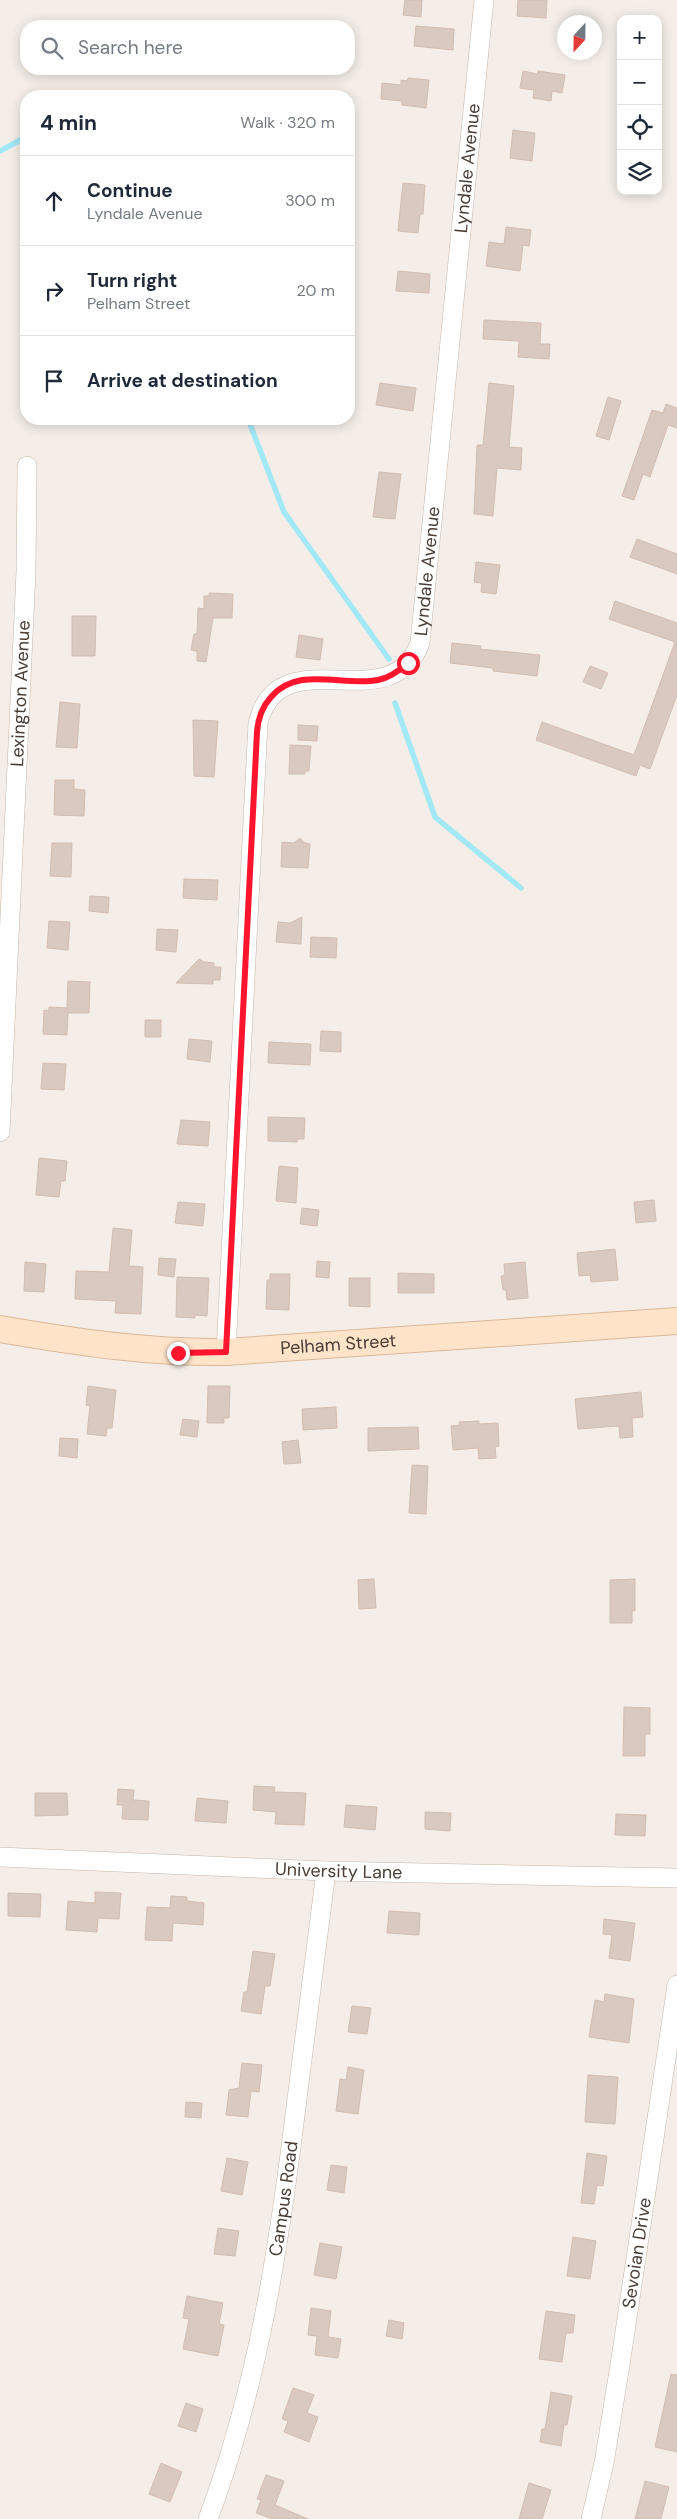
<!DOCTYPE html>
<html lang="en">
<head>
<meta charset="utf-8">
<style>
  body { margin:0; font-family:"DM Sans",sans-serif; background:#f2f2f3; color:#1f2937 }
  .controls { position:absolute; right:15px; top:15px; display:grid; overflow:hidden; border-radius:10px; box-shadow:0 2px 12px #0003 }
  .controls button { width:45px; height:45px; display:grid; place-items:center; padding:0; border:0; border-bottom:1px solid #e0e1e3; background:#fff; color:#1f2937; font:25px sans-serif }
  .compass { position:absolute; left:557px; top:15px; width:45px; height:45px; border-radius:50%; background:#fff; box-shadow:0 2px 12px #0003; rotate:202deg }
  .stop { position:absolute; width:15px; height:15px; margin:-11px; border:4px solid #ff162e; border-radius:50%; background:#fff }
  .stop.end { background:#ff162e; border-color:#fff; box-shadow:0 1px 5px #0008 }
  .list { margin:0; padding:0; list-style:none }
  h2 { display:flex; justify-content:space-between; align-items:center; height:65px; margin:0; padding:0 20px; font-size:21px }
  h2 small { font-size:16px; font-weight:400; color:#747a83 }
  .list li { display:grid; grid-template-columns:32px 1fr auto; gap:15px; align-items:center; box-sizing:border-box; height:90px; padding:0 20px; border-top:1px solid #e0e1e3 }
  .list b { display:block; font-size:19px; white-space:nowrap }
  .list p { margin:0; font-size:16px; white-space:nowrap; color:#747a83 }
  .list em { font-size:16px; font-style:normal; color:#747a83 }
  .icon { flex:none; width:28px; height:28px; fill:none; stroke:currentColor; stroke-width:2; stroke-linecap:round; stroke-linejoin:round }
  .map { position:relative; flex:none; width:677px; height:2519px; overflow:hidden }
  .search { position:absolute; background:#fff; box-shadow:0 2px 12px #0003; left:20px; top:20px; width:335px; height:55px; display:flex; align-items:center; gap:12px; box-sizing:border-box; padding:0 18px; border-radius:20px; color:#747a83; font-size:19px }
  .panel { position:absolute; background:#fff; box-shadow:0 2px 12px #0003; left:20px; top:90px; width:335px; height:335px; border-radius:20px }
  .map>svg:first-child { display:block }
</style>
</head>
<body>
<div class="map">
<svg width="677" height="2519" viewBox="0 0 677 2519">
  <rect width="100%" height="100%" fill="#f5eee8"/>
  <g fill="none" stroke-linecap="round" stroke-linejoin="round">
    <path stroke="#a2e8f5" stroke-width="5.5" d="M0,151L26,137
      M248,419L284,512L389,659
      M395,703L435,817L521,888"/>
  </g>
  <path fill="#dac9c0" stroke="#d3bcb0" d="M405,0H422L421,17L403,15Z
    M518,0H547L546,18L517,16Z
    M416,26L454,29L453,50L414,46Z
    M523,71L537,74L538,71L565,75L562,93L552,91L551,101L533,98L534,90L520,88Z
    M408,78L429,80L426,108L402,105V101L381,99L382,83L401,85V80L407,81Z
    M513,130L535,133L532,161L510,158Z
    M403,183L425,185L423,214H420L418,233L398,231Z
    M506,227L531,230L529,246L523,245L520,271L486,266L489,242L504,244Z
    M398,271L430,274L429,293L396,291Z
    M484,320L541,323L540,344H550L549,359L518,357L519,341L483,339Z
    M380,383L416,388L413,411L376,405Z
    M489,383L514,386L509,447L522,448L521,470L497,468L493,516L474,514L477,445H483Z
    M608,397L621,401L609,440L596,436Z
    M666,404L677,408V428L668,425L650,477L643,474L634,500L622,496L652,410L663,413Z
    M379,472L401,474L395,519L373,517Z
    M637,539L677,554V574L630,557Z
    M476,562L500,565L496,594L481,592L482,583L474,582Z
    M209,593L233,594L232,618H213L206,662L197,661V651L191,650L194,634H197L198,608L204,609V596H209Z
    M615,601L677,623V695L650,769L640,765L636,776L536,740L542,722L634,755L675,642L609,619Z
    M72,616H96L95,656H72Z
    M299,635L323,639L320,660L296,657Z
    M452,643L481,646L480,649L540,655L537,676L493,671V668L450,663Z
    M590,666L608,673L601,689L583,682Z
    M60,702L80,704L77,748L56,747Z
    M193,720L218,721L214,777L194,776Z
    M298,725L318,726L317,741L298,740Z
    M290,745L311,746L309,771H305V774H289Z
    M55,780H74V789L85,790L84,816L54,815Z
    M300,838L305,843L310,844L308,868L281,867L282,842L294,843Z
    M52,843H72L71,877L50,876Z
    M184,879L218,880L217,900L183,898Z
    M90,896L109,897L108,913L89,911Z
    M302,917L301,944L276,942L278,922L290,923Z
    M49,921L70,922L68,950L47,948Z
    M157,929L178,930L176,952L156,950Z
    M311,937L337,938L336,958L310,957Z
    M199,959L204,962L214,963V967H221L220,980H213V984L176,983Z
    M68,981L90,982L89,1013H68L67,1035L43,1034L44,1010L49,1011V1007L67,1008Z
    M145,1020H161V1037H145Z
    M321,1031L341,1032V1052L320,1051Z
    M189,1039L212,1041L210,1062L187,1059Z
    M269,1042L311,1044L310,1065L268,1063Z
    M43,1063L66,1064L64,1090L41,1089Z
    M268,1117L305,1118L304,1139H298L297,1142L268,1141Z
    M181,1120L210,1122L208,1146L177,1144Z
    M39,1158L67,1161L65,1181H61L59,1197L36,1195Z
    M279,1166L298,1168L296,1203L276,1201Z
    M654,1200L656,1221L636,1223L634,1202Z
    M178,1202L205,1204L203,1226L175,1223Z
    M302,1208L319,1210L317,1226L300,1224Z
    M113,1228L132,1230L129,1266L143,1267L141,1314L115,1313L116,1301L75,1299L76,1271L109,1272Z
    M615,1249L618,1280L591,1282L590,1275L579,1276L577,1253Z
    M159,1258L176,1259L174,1277L158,1275Z
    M317,1261L330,1262L329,1278L316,1277Z
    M25,1262L46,1264L44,1292L24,1291Z
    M525,1262L528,1298L507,1300L506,1290H503L501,1276L505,1275L504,1264Z
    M398,1273L434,1274V1293H398Z
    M270,1274H290L289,1310L266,1309L267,1280H270Z
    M177,1277L209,1278L207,1316L195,1315V1318L176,1317Z
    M349,1278H370V1307L349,1306Z
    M88,1386L116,1390L112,1428H107L106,1436L87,1434L90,1406L86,1405Z
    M208,1386H230L229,1418H224V1423H207Z
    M641,1392L643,1417L632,1418L633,1437L620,1438L619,1426L578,1429L575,1399Z
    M336,1407L337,1428L303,1430L302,1409Z
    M183,1419L199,1421L197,1437L180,1435Z
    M479,1421V1424L498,1423L499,1446L495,1447L496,1458L479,1459L478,1448L453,1450L451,1426L459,1425V1422Z
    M418,1427L419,1449L368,1451V1428Z
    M60,1438L78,1439L77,1458L59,1456Z
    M298,1440L301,1463L284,1464L282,1442Z
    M412,1465L428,1466L426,1514L409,1513Z
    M374,1579L376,1608L359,1609L358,1580Z
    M635,1579V1611H632V1623H610V1580Z
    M624,1707L650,1708V1734H645V1756H623Z
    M254,1786L275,1787L274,1792L306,1793L304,1825L275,1824L276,1812L253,1810Z
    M118,1789L134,1790L133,1800L149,1801L148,1820L122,1819L123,1805H117Z
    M35,1793H67L68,1815L35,1816Z
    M197,1798L228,1801L226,1823L195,1821Z
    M346,1805L377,1807L375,1830L344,1827Z
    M425,1812L451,1813L450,1831L425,1829Z
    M616,1814L646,1815L645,1836L615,1835Z
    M95,1892L121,1893L119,1919L98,1918L97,1932L66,1930L68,1901L95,1903Z
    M8,1893L41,1894L40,1917L8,1916Z
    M171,1896L187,1897V1901L204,1903L203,1925L173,1923L172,1941L145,1940L147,1907L170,1908Z
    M389,1911L420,1913L419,1935L387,1933Z
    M604,1919L635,1923L630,1961L609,1958L612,1935L603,1934Z
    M253,1951L275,1954L270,1986H265L261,2014L241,2011L244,1992H247Z
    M605,1994L634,1999L629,2043L589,2037L595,2000L604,2002Z
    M352,2006L371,2008L367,2034L348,2032Z
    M242,2063L262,2065L259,2092L251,2091L248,2117L226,2115L229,2090L239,2088Z
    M348,2067L364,2070L358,2114L336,2111L340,2079L346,2080Z
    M588,2075L618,2077L615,2124L585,2122Z
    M186,2102L202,2103L201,2118L185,2117Z
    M587,2153L607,2156L603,2186L597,2185L594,2204L581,2203Z
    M227,2158L248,2162L242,2195L221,2191Z
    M331,2165L347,2167L344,2193L327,2190Z
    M218,2228L239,2231L235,2256L214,2254Z
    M573,2237L596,2241L590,2279L567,2276Z
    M320,2243L342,2247L336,2279L314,2275Z
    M187,2296L223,2303L219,2324L224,2325L218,2356L183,2349L189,2319L183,2318Z
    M311,2308L331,2311L328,2337L341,2339L338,2358L315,2355L317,2336L308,2335Z
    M546,2311L575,2315L573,2333H566L562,2362L539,2359Z
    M389,2320L404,2323L402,2339L386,2336Z
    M671,2374L677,2375V2452L655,2447Z
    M293,2388L314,2395L307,2413L318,2417L309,2442L284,2432L288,2421L282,2419Z
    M551,2392L572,2396L567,2425H564L561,2446L540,2442L542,2429H545Z
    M186,2403L203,2409L196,2432L178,2426Z
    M161,2463L182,2472L170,2502L149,2494Z
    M266,2475L284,2481L275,2505L308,2519H273L256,2513L261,2500L257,2499Z
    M645,2481L669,2487L661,2519H635Z
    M529,2483L551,2490L542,2519H519Z"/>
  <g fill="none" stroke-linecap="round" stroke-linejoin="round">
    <defs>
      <g id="street">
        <path id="s1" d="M0,1132L26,572L27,466"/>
        <path id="s2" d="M226,1352L258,723C280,635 390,723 420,643L484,0"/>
        <path id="s3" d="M0,1857L326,1871L677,1878"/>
        <path id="s4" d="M208,2519C258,2386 279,2247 296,2107C306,2028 316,1950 326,1871"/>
        <path id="s5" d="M591,2519L604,2463L620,2365L677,1985"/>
      </g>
      <g id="secondary">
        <path id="s6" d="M0,1329C76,1342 149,1353 226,1352L677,1321"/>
      </g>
    </defs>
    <use href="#street" stroke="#c4b6ad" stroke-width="20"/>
    <use href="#secondary" stroke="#dbb898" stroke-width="28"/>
    <use href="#street" stroke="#fff" stroke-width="19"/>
    <use href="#secondary" stroke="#ffe4c9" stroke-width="26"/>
  </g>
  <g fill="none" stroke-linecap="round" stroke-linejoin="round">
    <path stroke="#ff162e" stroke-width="6" d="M178,1353L226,1352L257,732C258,718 262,707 271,697C298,665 343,687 378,680C389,678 399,671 408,663"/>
  </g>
  <g text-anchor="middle" stroke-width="4" stroke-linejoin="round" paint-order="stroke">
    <g font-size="18" fill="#493d36" stroke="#fff">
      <text dy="6" stroke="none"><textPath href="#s2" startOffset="1306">Lyndale Avenue</textPath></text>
      <text dy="6" stroke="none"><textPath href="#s2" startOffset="901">Lyndale Avenue</textPath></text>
      <text dy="6" stroke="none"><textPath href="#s1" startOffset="439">Lexington Avenue</textPath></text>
      <text dy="6" stroke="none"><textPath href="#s6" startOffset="340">Pelham Street</textPath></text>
      <text dy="6" stroke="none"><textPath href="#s3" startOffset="339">University Lane</textPath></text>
      <text dy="6" stroke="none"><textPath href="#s4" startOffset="330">Campus Road</textPath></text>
      <text dy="6" stroke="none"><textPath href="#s5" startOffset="270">Sevoian Drive</textPath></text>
    </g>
  </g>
</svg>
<div class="controls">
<button>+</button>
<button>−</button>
<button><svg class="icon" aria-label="locate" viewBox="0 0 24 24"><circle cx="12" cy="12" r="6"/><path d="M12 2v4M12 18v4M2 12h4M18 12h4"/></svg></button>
<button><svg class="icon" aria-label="layers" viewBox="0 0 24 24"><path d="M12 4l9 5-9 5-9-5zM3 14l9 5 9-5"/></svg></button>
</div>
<svg class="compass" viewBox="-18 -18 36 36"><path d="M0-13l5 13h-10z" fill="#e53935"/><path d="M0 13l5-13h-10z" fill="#747a83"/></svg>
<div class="stop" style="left:408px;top:663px"></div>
<div class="stop end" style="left:178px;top:1353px"></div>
<div class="search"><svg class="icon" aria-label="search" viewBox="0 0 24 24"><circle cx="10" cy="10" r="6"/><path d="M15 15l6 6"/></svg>Search here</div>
<section class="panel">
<h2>4 min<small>Walk · 320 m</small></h2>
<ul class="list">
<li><svg class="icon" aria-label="ahead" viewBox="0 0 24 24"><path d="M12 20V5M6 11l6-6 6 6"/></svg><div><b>Continue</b><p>Lyndale Avenue</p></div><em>300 m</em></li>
<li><svg class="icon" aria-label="right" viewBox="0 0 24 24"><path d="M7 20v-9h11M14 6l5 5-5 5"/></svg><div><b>Turn right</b><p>Pelham Street</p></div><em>20 m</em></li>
<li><svg class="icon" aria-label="arrive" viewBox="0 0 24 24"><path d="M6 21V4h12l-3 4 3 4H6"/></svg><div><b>Arrive at destination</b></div></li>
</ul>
</section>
</div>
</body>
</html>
